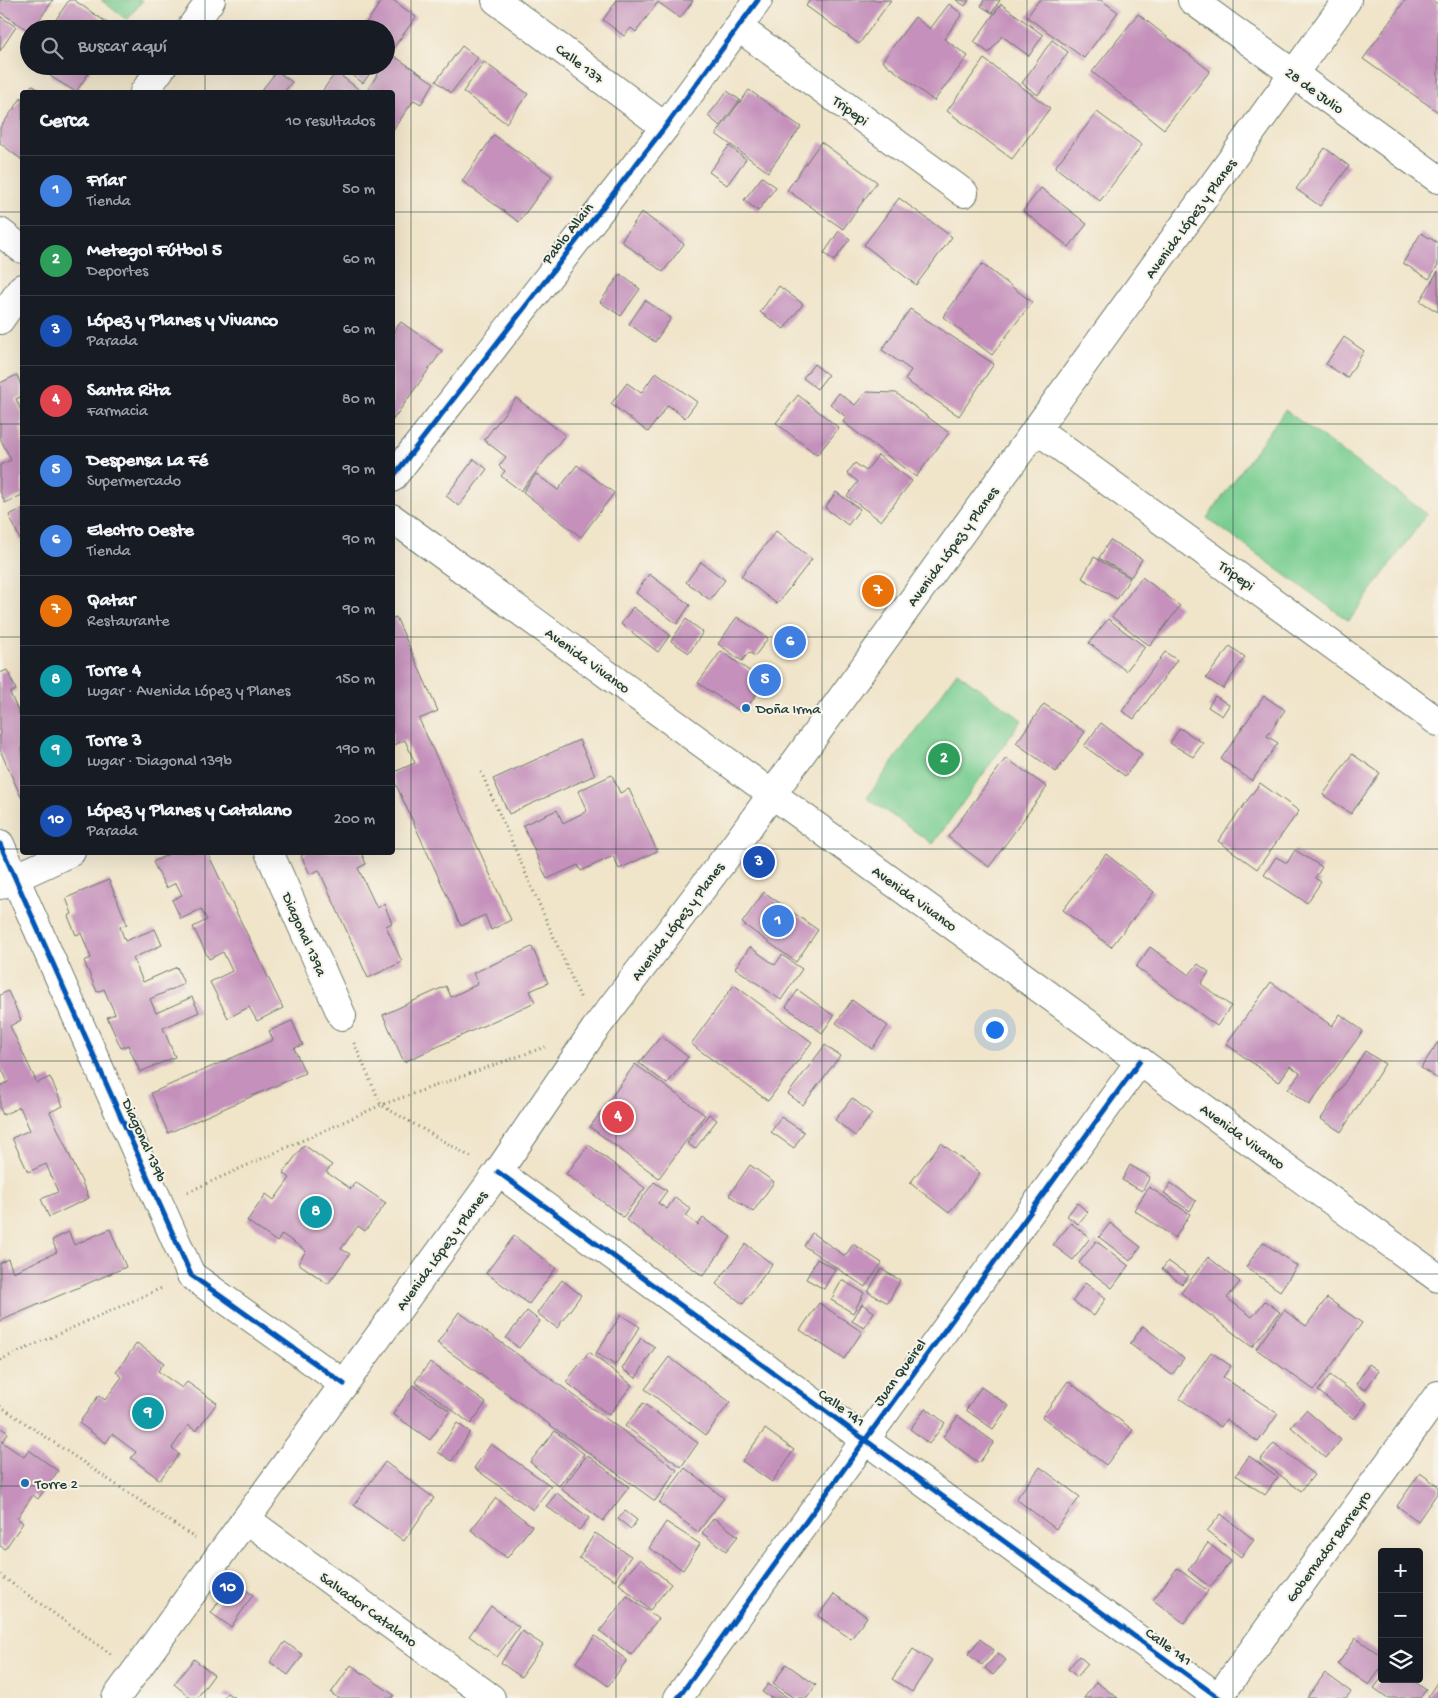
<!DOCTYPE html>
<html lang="es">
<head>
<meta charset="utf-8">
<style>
  body { margin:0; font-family:"Gochi Hand",sans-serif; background:#242831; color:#f1f3f6 }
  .controls { position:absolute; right:15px; bottom:15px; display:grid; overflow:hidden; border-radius:5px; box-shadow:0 5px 20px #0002 }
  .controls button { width:45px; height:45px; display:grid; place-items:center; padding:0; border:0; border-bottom:1px solid #363941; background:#171b24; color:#f1f3f6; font:25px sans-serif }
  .you { position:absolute; left:994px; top:1029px; width:18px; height:18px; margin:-12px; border:4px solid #fff; border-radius:50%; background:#1a73e8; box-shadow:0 0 0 8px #1a73e833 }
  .badge { display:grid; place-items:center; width:32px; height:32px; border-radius:50%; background:#ea580c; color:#fff; font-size:16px; font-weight:700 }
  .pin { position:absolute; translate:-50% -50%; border:2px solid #fff; box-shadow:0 1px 5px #0006 }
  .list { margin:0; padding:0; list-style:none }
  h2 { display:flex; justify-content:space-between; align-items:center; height:65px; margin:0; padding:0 20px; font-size:21px }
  h2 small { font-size:16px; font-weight:400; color:#9ea1a6 }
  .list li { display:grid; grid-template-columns:32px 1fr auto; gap:15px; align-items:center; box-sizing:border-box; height:70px; padding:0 20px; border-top:1px solid #363941 }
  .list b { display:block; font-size:19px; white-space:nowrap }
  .list p { margin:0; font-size:16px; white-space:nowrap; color:#9ea1a6 }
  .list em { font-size:16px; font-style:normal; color:#9ea1a6 }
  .icon { flex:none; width:28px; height:28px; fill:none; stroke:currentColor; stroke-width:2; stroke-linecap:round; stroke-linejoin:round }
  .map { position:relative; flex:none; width:1438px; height:1698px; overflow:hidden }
  .search { position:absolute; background:#171b24; box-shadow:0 5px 20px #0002; left:20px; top:20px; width:375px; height:55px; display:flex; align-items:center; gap:12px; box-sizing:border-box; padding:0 18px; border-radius:28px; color:#9ea1a6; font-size:19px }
  .panel { position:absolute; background:#171b24; box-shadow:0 5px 20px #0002; left:20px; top:90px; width:375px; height:765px; border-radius:5px }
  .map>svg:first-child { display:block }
</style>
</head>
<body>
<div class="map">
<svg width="1438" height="1698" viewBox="0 0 1438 1698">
  <rect width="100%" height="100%" fill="#f7f3e8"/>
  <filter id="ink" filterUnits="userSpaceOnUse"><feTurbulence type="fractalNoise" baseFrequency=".02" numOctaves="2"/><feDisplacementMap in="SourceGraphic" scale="10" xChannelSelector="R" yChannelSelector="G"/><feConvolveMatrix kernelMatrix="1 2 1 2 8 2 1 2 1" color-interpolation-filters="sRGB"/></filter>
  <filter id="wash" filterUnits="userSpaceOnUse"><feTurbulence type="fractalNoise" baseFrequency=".0096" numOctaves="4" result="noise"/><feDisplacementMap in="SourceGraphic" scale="20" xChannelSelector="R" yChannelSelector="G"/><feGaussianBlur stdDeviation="1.12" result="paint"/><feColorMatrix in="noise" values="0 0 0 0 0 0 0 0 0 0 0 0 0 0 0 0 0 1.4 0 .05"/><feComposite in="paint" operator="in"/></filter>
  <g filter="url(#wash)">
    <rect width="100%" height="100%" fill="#f0e4c9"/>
    <path fill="#79ce92" stroke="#4c8663" d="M101,0H143L127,20Z
      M1285,410L1427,514L1349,621L1207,518Z
      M957,672L1022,720L933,844L867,798Z"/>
    <g id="blocks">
      <path fill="#c591bc" d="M0,0H53L33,29H29V31L0,12Z
        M69,0H74L116,29H66L55,21Z
        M382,0H393L416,17L386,58V29H362Z
        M617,0H691L693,1L680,18L658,2L636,32L631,28L624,36L603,20Z
        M810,0H891L859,44L806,6Z
        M956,0H969L965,6Z
        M984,0H1000L992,13L981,6Z
        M1039,0H1101L1118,12L1084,58L1027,17Z
        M1405,0H1432L1438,4V112L1363,59Z
        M949,4L962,14L944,39L968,56L934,101L882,61L915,17L930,29Z
        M1001,4L1043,35L1029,56L1002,36L989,53L974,42Z
        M1138,14L1210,71L1164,129L1092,72Z
        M0,16L16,27L0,51Z
        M1052,40L1068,52L1038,95L1022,83Z
        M462,46L478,58L451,93L436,81Z
        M391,54L434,83L421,104L414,100L392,131V92H366L383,66H386V62Z
        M984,59L1050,108L1012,159L947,111Z
        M484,62L528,94L506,123L463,92Z
        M57,66H93L76,92L50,76Z
        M345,66H369L373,69L363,83L343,68Z
        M277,71L292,82L284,92H260Z
        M336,72L361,91L360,92H327L323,90Z
        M32,85L42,92H26Z
        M749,90L801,127L768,172L716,134Z
        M727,91L740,100L720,126L708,116Z
        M22,97V160L0,143V128Z
        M1097,112L1142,145L1100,201L1055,167Z
        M494,135L552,176L519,222L462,181Z
        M821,142L877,182L843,229L787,190Z
        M729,146L746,159L727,185L709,172Z
        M1325,148L1349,166L1320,206L1296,189Z
        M762,177L776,187L758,211L744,200Z
        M1041,188L1087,224L1069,247L1023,211Z
        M899,198L952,237L916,285L864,245Z
        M642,212L684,244L663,272L621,241Z
        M839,231L850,239L834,261L824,253Z
        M1421,233L1438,243V265L1429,279L1403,263Z
        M982,264L1032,302L992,355L943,317Z
        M1438,271V312L1420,301Z
        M620,274L640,289L621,316L600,302Z
        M779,286L803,304L784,329L760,312Z
        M645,300L671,318L655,342L629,324Z
        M910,309L994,364L959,416L905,380L911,370L882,350Z
        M401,322L442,351L392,421V333Z
        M1344,337L1364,351L1347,378L1326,364Z
        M814,364L828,375L817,389L803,378Z
        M656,372L697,402L685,418L668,405L648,432L611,404L627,383L641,393Z
        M17,375L22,388V396L16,399L22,413V428L20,429L22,434V495L5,503L0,491V465L11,460L0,438V383Z
        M866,392L896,393L949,433L916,477L843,422L846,417L830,404L839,393L855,405Z
        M798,395L839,428L817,455L776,423Z
        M516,398L565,435L521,491L501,476L505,471L499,466L506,457L484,440Z
        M878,455L912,481L881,521L847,496L858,482L847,473L855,463L866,471Z
        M474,459L487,469L459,506L446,496Z
        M577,465L614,493L581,537L523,492L536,474L558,490Z
        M836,492L860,509L848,525L825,508Z
        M22,509V544L9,515Z
        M776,531L812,559L777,604L741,576Z
        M1110,540L1142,559L1131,577L1099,558Z
        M1094,557L1130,578L1117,599L1082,578Z
        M701,562L725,580L710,600L686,582Z
        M649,574L690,605L677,624L636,593Z
        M1142,577L1180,606L1150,646L1112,617Z
        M633,607L670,635L658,652L621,624Z
        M396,617L438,711L419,719L511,920L491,930L485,915L461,926L392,776V773L415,763L405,740L392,746V618Z
        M737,617L768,638L755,656L749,652L742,661L718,644Z
        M686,619L703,632L689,653L671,641Z
        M1108,619L1145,647L1126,671L1089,643Z
        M1230,646L1245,657L1223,689L1206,678Z
        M721,651L765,682L744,712H741L698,683Z
        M1165,652L1177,660L1134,719L1122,711Z
        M7,670L16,690L10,693L22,720V799L0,750V673Z
        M1215,696L1229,705L1222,716L1208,707Z
        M1264,696L1285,710L1267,736L1278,743L1252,781L1221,759Z
        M1044,704L1085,732L1056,772L1016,743Z
        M1101,723L1142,754L1125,776L1084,746Z
        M1180,728L1203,743L1193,757L1170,743Z
        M579,740L595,775L509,814L493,779Z
        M1352,754L1380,773L1351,814L1323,795Z
        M1006,758L1047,787L989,867L948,837Z
        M612,775L620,793L629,789L657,851L619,869L613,856L581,871L578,865L547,879L523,825L557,810L563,823L587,811L578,791Z
        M1260,783L1299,811L1257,869L1218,841Z
        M1295,850L1322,867L1315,878L1321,882L1307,903L1264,875L1276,857L1287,863Z
        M173,852H207L283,1008L257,1021L249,1007L228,1018L210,982L232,971L223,952L209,959L193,927L207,920L201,909L181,919L172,900L182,895L176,883L166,888L153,862Z
        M308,852H361L366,864L358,868L377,908L384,904L392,923L386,926L402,962L368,978L319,870L310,874L301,856Z
        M1106,854L1154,892L1111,947L1063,910Z
        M109,880L127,924L120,927L125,941L155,929L162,945L133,958L143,982L177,967L184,984L150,999L156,1013L192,997L199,1012L163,1028L175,1057L140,1072L128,1045L121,1048L107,1017L115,1014L104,989L97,992L84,961L91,958L81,933L76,935L68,916L72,914L66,898Z
        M764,892L818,930L796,962L742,923Z
        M532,947L548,983L530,991L535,1002L404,1062L383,1015L446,986L451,997L478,984L473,973Z
        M750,947L775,965L782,955L802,969L781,1000L735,968Z
        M1150,947L1189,975L1198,964L1209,972L1201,984L1231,1006L1217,1026L1136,967Z
        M1271,982L1332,1026L1340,1014L1363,1031L1309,1105L1288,1089L1300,1073L1290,1066L1279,1082L1226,1044Z
        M734,985L812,1042L768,1101L691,1044Z
        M798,990L834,1016L822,1033L786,1007Z
        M8,991L21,1020L10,1026L37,1083L50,1077L63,1106L50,1112L89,1198L49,1217L41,1199L58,1192L46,1164L28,1172L12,1138L30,1130L20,1107L3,1115L0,1108V1086L8,1082L0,1065V995Z
        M852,1000L888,1026L872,1049L836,1023Z
        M292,1021L303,1045L294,1048L305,1073L168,1133L151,1093L273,1040L269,1031Z
        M661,1036L688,1057L667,1084L639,1063Z
        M1438,1042V1079L1421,1068Z
        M825,1045L840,1056L803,1105L788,1094Z
        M1365,1051L1385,1064L1341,1132L1321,1119Z
        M635,1064L705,1115L659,1178L590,1127Z
        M852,1098L872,1114L855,1136L835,1120Z
        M709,1114L717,1120L695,1149L687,1143Z
        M781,1117L804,1132L794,1148L771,1132Z
        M941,1143L980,1173L949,1213L910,1183Z
        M304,1145L332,1165L326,1172L351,1189L355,1182L386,1203L365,1231L358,1226L341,1249L350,1254L328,1284L298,1263L306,1251L282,1234L277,1242L247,1221L266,1194L274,1200L290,1178L283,1173Z
        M589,1145L645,1188L623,1217L566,1174Z
        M750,1165L774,1182L753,1212L729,1195Z
        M1130,1165L1150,1177L1142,1191L1122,1180Z
        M654,1182L667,1191L658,1203L667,1209L675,1197L691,1209L686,1216L698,1225L703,1218L731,1237L703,1276L626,1220Z
        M1171,1183L1196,1201L1190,1211L1164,1193Z
        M1149,1187L1190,1214L1175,1238L1134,1210Z
        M1077,1203L1088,1212L1078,1224L1067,1216Z
        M1071,1223L1090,1238L1073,1260L1053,1245Z
        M1110,1223L1141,1247L1130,1261L1099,1237Z
        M110,1229L126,1267L0,1321V1263L8,1259L13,1272L57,1252L52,1240L69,1232L74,1245Z
        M812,1233L845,1256L853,1244L882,1263L865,1287L804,1246Z
        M514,1236L556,1268L529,1304L486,1273Z
        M1096,1241L1129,1266L1112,1288L1079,1263Z
        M1263,1242L1297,1266L1280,1291L1246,1267Z
        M746,1244L772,1264L743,1304L716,1284Z
        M1208,1257L1240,1282L1227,1298L1252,1317L1265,1301L1280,1312L1252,1347L1181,1293Z
        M817,1259L835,1269L824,1289L806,1279Z
        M1168,1261L1189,1276L1182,1284L1162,1269Z
        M881,1269L900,1280L888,1303L868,1292Z
        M562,1280L581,1295L557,1328L537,1313Z
        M842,1280L864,1293L853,1313L831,1300Z
        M1085,1283L1106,1298L1094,1316L1073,1301Z
        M1327,1298L1362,1323L1314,1390L1256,1349L1284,1310L1306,1326Z
        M819,1303L862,1332L844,1359L800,1330Z
        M862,1304L874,1312L864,1328L852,1321Z
        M527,1311L540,1321L519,1348L506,1338Z
        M459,1312L677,1470L655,1501L437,1343Z
        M621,1315L640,1327L615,1365L596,1353Z
        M1143,1326L1184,1358L1172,1375L1130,1344Z
        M641,1338L655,1347L636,1378L622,1369Z
        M137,1343L164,1363L158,1371L182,1388L187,1382L217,1403L196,1431L188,1425L172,1448L179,1454L160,1480L131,1458L136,1452L112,1434L106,1443L79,1423L99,1395L105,1400L122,1377L116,1372Z
        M589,1352L632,1385L609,1415L566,1382Z
        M1211,1352L1231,1366L1223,1377L1278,1414L1258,1442L1226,1419L1221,1427L1179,1398Z
        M669,1357L730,1402L706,1435L645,1389Z
        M430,1362L486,1403L471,1424L415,1382Z
        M1369,1364L1379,1371L1365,1390L1356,1384Z
        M1330,1375L1367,1403L1354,1419L1318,1391Z
        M1068,1381L1133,1430L1106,1465L1042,1417Z
        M413,1385L450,1411L430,1440L393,1414Z
        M981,1387L1009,1406L993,1429L966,1410Z
        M643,1403L698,1443L681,1467L625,1426Z
        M926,1408L945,1423L929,1444L910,1429Z
        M1306,1410L1341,1440L1326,1458L1291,1427Z
        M958,1416L994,1442L979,1463L943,1437Z
        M457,1423L470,1432L452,1461L438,1452Z
        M0,1427L8,1433L2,1442L24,1457L29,1450L58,1471L38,1499L33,1495L17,1518L23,1523L5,1549L0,1546Z
        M765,1429L794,1450L772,1482L742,1461Z
        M555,1431L584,1454L559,1486L530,1462Z
        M1274,1443L1314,1475L1301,1491L1260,1460Z
        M491,1444L551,1486L533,1510L474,1468Z
        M587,1455L629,1487L603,1521L561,1489Z
        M1249,1456L1278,1477L1265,1495L1236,1475Z
        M385,1462L434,1498L404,1541L354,1505Z
        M1040,1467L1080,1497L1056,1529L1016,1499Z
        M685,1468L724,1498L698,1532L659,1503Z
        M1420,1473L1438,1486V1492L1418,1521L1397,1506Z
        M557,1493L589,1518L579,1530L546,1506Z
        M496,1498L532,1526L507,1558L471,1530Z
        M625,1511L637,1520L631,1529L618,1519Z
        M1221,1514L1254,1540L1241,1557L1207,1531Z
        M714,1518L738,1536L726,1551L702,1533Z
        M666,1522L700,1544L683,1570L649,1548Z
        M595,1533L631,1556L615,1580L579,1558Z
        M1208,1543L1231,1561L1210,1587L1188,1570Z
        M640,1559L671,1584L650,1610L619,1584Z
        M1177,1568L1208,1591L1184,1623L1153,1600Z
        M233,1581L253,1595L231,1627L211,1613Z
        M834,1594L867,1617L851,1639L818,1616Z
        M627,1596L658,1619L631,1655L600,1631Z
        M491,1606L519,1627L497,1657L469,1636Z
        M522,1631L543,1645L521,1677L501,1663Z
        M595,1636L627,1660L608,1686L576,1662Z
        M1356,1638L1382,1656V1667L1369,1685L1338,1664Z
        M980,1639L994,1650L982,1665L968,1654Z
        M285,1642L303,1655L288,1675L270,1662Z
        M913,1649L932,1661L912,1692L892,1679Z
        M998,1653L1006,1660L993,1675L985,1668Z
        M1079,1656L1088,1664L1077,1677L1068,1669Z
        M194,1659L214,1675L197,1698H191L174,1684Z
        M786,1664L816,1685L807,1698H794L773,1684Z
        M351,1665L394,1695L392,1698H338L331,1693Z
        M1325,1673L1351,1692L1346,1698H1307Z
        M1381,1679H1411L1426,1690L1420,1698H1388L1374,1688Z
        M1438,1681V1698H1430L1428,1696Z
        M1096,1682L1118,1698H1084Z
        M768,1684L788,1698H771L762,1692Z
        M227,1693L235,1698H223Z"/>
    </g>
  </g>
  <g filter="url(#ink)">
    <use href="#blocks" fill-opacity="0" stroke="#687768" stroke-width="1"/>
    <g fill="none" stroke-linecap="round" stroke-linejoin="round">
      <defs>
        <path id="street" d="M496,0L665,127
          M1192,0L1438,179
          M738,27L964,193
          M190,29L211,0
          M144,92L163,66
          M0,320L22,288
          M1036,429L1438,722
          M392,478L665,127L758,0
          M0,844L191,1275L344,1384
          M269,852L342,1016
          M0,885L71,852
          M498,1172L1219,1698
          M246,1519L491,1698
          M678,1698L1140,1061
          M1218,1698L1438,1395"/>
        <path id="secondary" d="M0,232L22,249
          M392,518L1438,1278"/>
        <path id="primary" d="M116,1698L498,1172L595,1029L736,844L1347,0"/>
      </defs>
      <use href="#street" stroke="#687768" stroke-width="30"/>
      <use href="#secondary" stroke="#687768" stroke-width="30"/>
      <use href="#primary" stroke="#687768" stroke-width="30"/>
      <path stroke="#687768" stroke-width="3" stroke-dasharray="1 4" stroke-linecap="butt" d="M481,772L581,999
        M354,1043L381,1105L471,1157
        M188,1192L381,1105L545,1047
        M0,1360L164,1287
        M0,1406L195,1538
        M0,1575L112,1655"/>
      <use href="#street" stroke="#fff" stroke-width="28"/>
      <use href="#secondary" stroke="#fff" stroke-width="28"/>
      <use href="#primary" stroke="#fff" stroke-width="28"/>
      <defs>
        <path id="cycleway" d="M392,478L665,127L758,0
          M0,844L191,1275L344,1384
          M498,1172L1219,1698
          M678,1698L1140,1061"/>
      </defs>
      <use href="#cycleway" stroke="#f7f3e8" stroke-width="8"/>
      <use href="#cycleway" stroke="#0057b8" stroke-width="5"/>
    </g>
  </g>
  <path fill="none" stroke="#1f3d34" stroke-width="1" stroke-opacity="0.55" d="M205,0V29M411,0V1698M616,0V1698M822,0V1698M1027,0V1698M1233,0V1698M205,66V92M0,212H22M392,212H1438M0,424H22M392,424H1438M0,637H22M392,637H1438M0,849H22M392,849H1438M205,852V1698M0,1061H1438M0,1274H1438M0,1486H1438"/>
  <g fill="#1f6fb2" stroke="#f7f3e8" stroke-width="2">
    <circle cx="746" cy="708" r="5"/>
    <circle cx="25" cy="1483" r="5"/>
  </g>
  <g text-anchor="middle" stroke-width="4" stroke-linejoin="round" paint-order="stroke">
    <g font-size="15" fill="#1f3d34" stroke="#f7f3e8">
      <text transform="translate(580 63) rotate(37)" y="5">Calle 137</text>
      <text transform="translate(1315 90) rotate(36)" y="5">28 de Julio</text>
      <text transform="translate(851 110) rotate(36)" y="5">Tripepi</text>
      <text transform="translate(1190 218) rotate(-54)" y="5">Avenida López y Planes</text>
      <text transform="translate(567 233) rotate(-52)" y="5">Pablo Allain</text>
      <text transform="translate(952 546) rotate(-54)" y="5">Avenida López y Planes</text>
      <text transform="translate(1237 575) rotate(36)" y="5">Tripepi</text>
      <text transform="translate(588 660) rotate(36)" y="5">Avenida Vivanco</text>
      <text transform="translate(915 898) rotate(36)" y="5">Avenida Vivanco</text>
      <text transform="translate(677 921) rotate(-53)" y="5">Avenida López y Planes</text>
      <text transform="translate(305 934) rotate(66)" y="5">Diagonal 139a</text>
      <text transform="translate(1243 1136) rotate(36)" y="5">Avenida Vivanco</text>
      <text transform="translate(145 1140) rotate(66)" y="5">Diagonal 139b</text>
      <text transform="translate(441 1250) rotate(-54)" y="5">Avenida López y Planes</text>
      <text transform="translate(899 1372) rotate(-54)" y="5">Juan Queirel</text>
      <text transform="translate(842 1407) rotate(36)" y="5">Calle 141</text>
      <text transform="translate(1328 1546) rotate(-54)" y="5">Gobernador Barreyro</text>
      <text transform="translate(369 1609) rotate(36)" y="5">Salvador Catalano</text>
      <text transform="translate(1169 1646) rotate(36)" y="5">Calle 141</text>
    </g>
    <g font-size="15" fill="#1f3d34" stroke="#f7f3e8" text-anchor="start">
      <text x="756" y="713">Doña Irma</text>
      <text x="35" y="1488">Torre 2</text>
    </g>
  </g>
</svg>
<div class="controls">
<button>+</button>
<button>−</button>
<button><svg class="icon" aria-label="layers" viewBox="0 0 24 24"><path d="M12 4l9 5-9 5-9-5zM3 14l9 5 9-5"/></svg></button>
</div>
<div class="you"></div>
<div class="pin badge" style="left:778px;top:921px;background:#3f7fe0">1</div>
<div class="pin badge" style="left:944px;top:759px;background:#2e9e5b">2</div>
<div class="pin badge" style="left:759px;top:862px;background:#1a4fb4">3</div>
<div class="pin badge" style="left:618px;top:1117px;background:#e0444e">4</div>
<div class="pin badge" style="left:765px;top:680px;background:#3f7fe0">5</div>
<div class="pin badge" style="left:790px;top:642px;background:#3f7fe0">6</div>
<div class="pin badge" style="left:878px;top:591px;background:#e8710a">7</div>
<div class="pin badge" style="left:316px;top:1212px;background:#0f9aa8">8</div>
<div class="pin badge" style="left:148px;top:1413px;background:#0f9aa8">9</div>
<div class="pin badge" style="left:228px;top:1588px;background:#1a4fb4">10</div>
<div class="search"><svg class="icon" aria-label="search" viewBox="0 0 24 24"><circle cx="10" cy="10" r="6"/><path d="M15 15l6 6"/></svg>Buscar aquí</div>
<section class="panel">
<h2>Cerca<small>10 resultados</small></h2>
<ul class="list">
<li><span class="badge" style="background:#3f7fe0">1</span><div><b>Fríar</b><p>Tienda</p></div><em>50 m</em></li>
<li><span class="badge" style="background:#2e9e5b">2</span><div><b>Metegol Fútbol 5</b><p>Deportes</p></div><em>60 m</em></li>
<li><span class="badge" style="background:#1a4fb4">3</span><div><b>López y Planes y Vivanco</b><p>Parada</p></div><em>60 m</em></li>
<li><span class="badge" style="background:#e0444e">4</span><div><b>Santa Rita</b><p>Farmacia</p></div><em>80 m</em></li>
<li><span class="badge" style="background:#3f7fe0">5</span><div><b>Despensa La Fé</b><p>Supermercado</p></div><em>90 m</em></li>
<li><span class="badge" style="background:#3f7fe0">6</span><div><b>Electro Oeste</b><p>Tienda</p></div><em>90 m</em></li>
<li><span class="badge" style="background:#e8710a">7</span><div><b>Qatar</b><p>Restaurante</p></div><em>90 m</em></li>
<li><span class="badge" style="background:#0f9aa8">8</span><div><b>Torre 4</b><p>Lugar · Avenida López y Planes</p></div><em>150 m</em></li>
<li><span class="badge" style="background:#0f9aa8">9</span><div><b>Torre 3</b><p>Lugar · Diagonal 139b</p></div><em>190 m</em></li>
<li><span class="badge" style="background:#1a4fb4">10</span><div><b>López y Planes y Catalano</b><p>Parada</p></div><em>200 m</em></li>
</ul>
</section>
</div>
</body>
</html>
